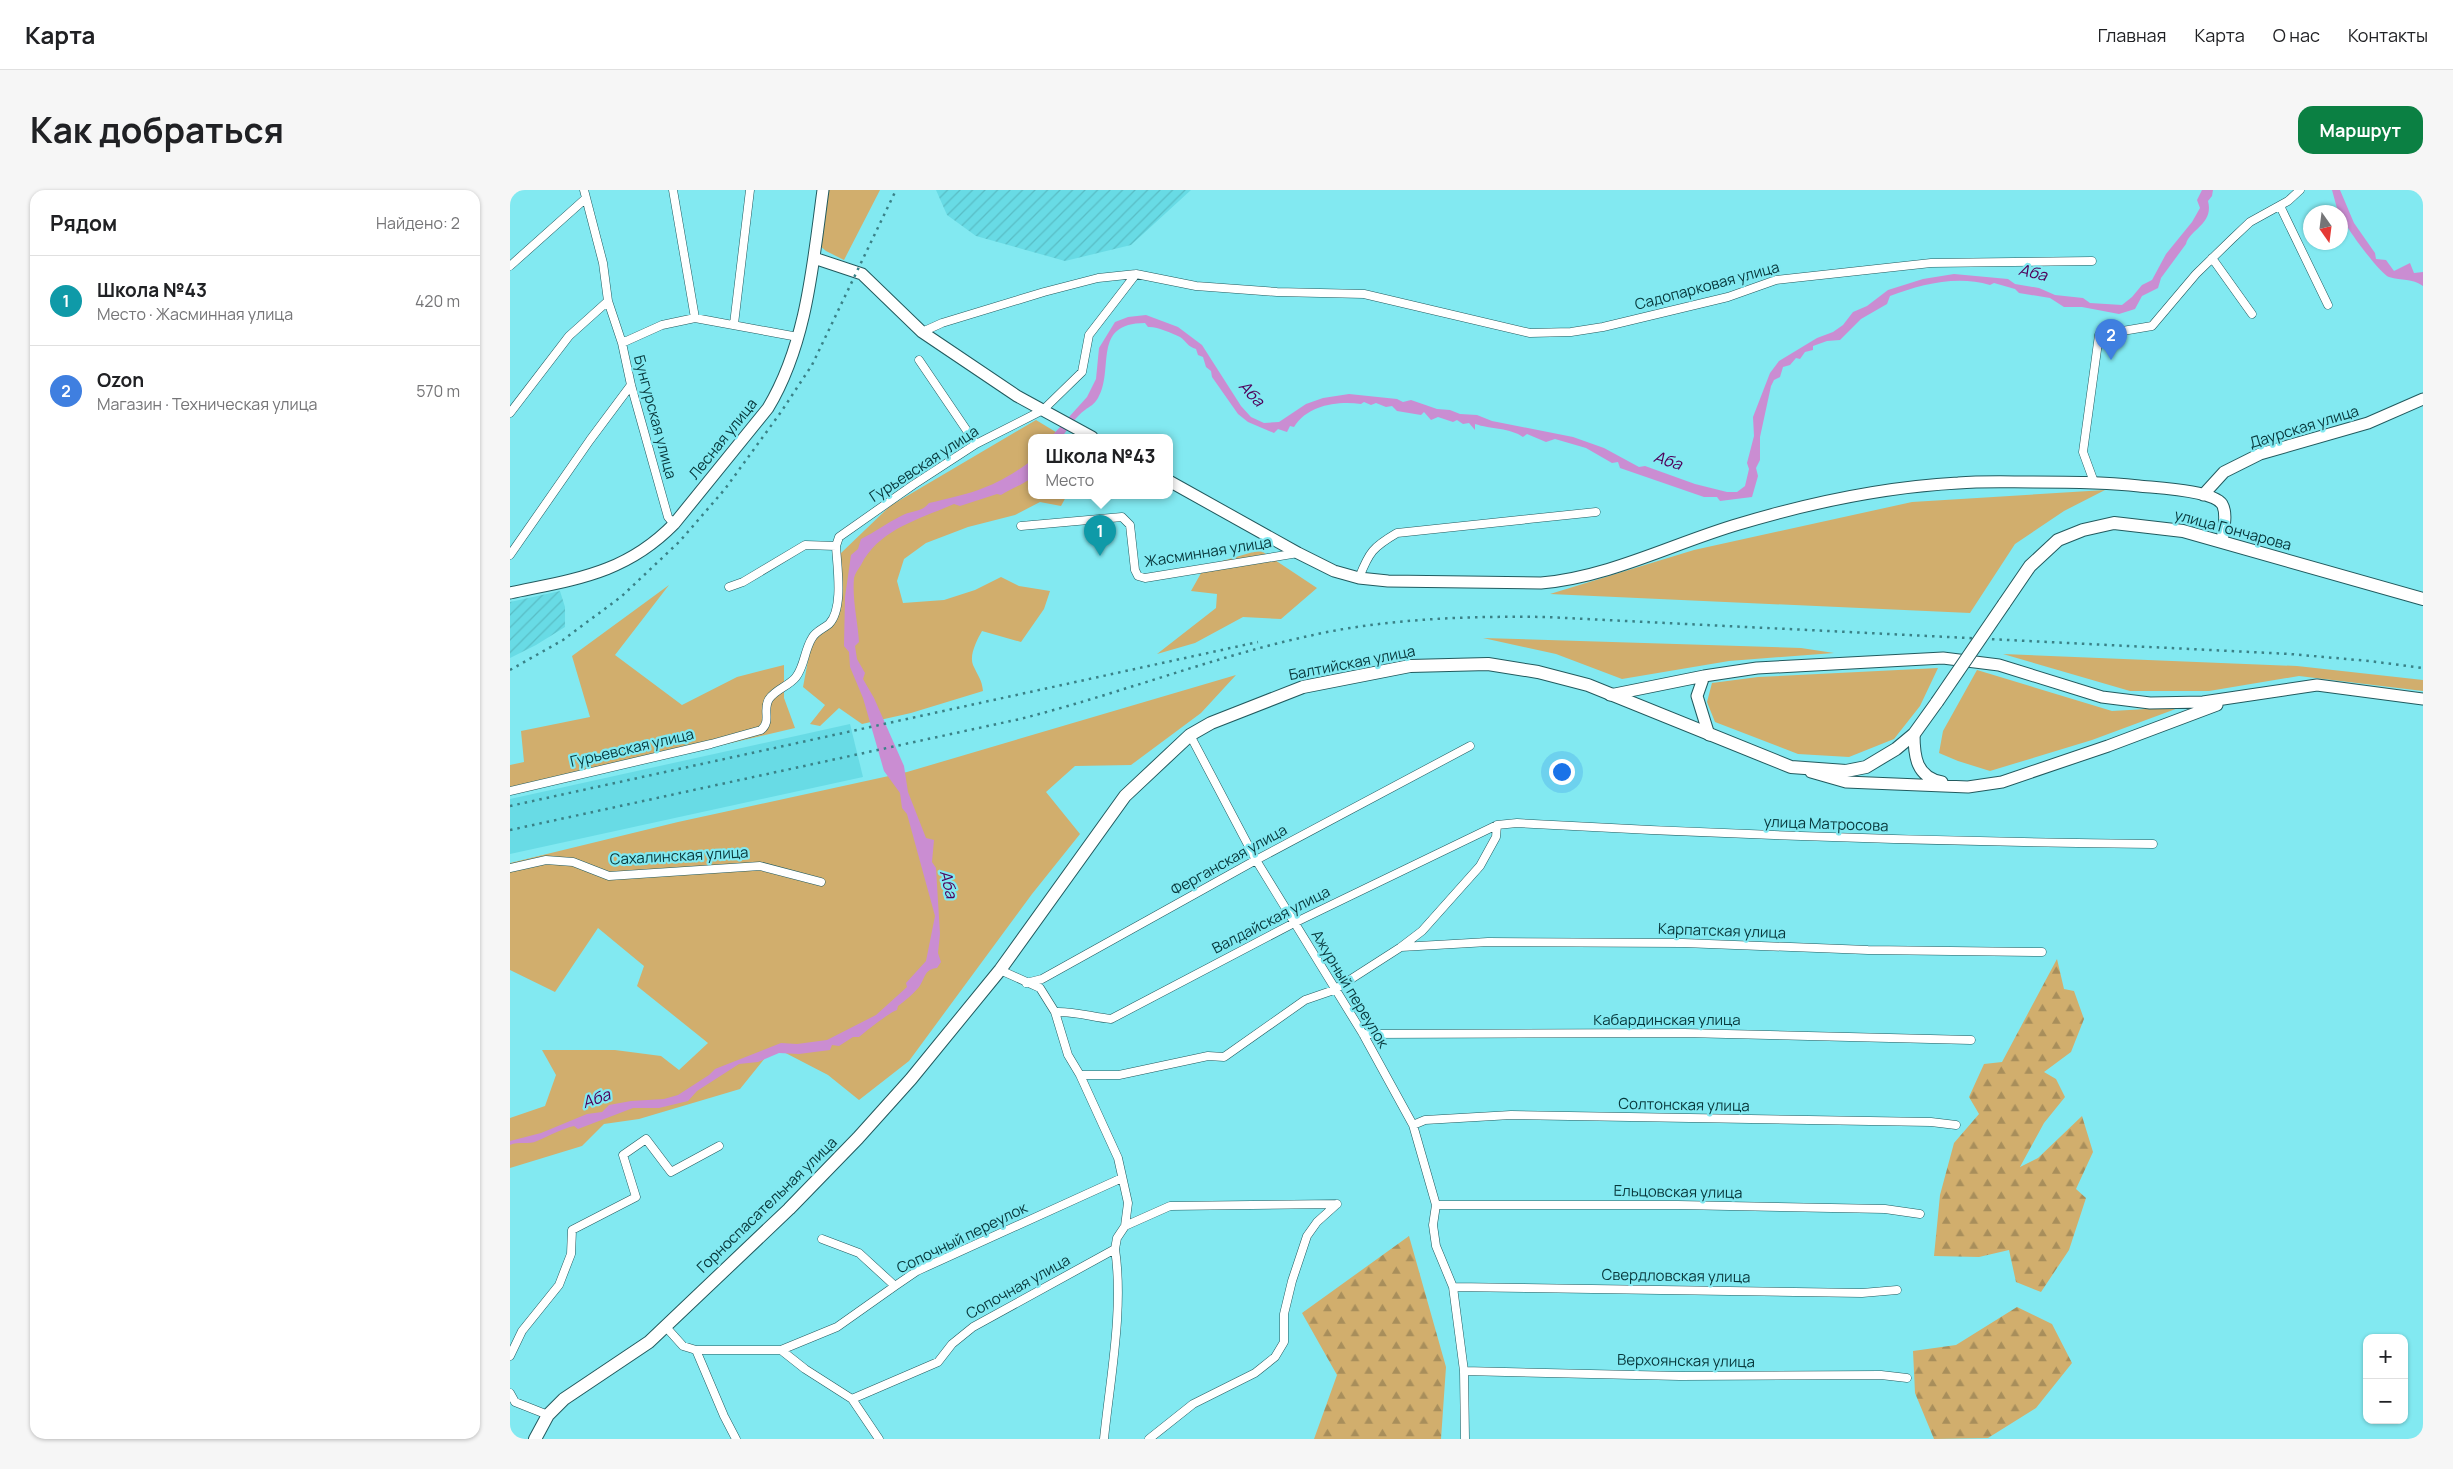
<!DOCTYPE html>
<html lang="ru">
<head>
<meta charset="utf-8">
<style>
  body { margin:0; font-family:Manrope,sans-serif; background:#f6f6f6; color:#202124 }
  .controls { position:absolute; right:15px; bottom:15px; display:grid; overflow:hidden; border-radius:10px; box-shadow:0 1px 4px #0004 }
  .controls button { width:45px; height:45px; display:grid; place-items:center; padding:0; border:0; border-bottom:1px solid #e0e0e0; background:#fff; color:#202124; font:25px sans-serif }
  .compass { position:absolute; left:1793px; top:15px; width:45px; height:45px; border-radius:50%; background:#fff; box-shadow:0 1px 4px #0004; rotate:166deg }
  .you { position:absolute; left:1051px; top:581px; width:18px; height:18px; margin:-12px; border:4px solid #fff; border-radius:50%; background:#1a73e8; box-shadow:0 0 0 8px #1a73e833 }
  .badge { display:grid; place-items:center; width:32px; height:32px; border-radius:50%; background:#0b8043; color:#fff; font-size:16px; font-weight:700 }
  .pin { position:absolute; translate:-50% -41px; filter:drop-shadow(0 1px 2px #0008) }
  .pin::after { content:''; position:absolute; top:26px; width:18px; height:15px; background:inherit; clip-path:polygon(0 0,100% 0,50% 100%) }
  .popup { position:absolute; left:518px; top:244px; width:145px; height:65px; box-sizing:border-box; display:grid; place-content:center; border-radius:10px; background:#fff; filter:drop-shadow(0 1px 4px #0005); font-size:16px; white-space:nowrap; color:#757577 }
  .popup b { font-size:19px; color:#202124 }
  .popup::after { content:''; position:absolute; left:50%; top:100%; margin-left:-10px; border:10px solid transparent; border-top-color:#fff }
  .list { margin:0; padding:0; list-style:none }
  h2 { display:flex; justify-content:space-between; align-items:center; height:65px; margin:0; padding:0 20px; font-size:21px }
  h2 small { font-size:16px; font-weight:400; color:#757577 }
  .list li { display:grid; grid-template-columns:32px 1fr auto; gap:15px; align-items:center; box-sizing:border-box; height:90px; padding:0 20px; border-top:1px solid #e0e0e0 }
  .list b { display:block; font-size:19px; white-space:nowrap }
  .list p { margin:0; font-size:16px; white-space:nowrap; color:#757577 }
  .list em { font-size:16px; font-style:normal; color:#757577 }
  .map { position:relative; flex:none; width:1913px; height:1249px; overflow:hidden; border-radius:15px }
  header { display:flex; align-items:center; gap:30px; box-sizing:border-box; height:70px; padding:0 25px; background:#fff; border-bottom:1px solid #e0e0e0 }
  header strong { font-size:24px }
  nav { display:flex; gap:28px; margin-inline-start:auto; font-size:18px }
  .intro { display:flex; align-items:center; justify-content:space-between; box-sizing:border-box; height:120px; padding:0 30px }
  h1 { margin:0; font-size:35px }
  .button { padding:12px 22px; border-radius:15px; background:#0b8043; color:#fff; font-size:18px; font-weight:700 }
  main { display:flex; gap:30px; padding:0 30px }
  aside { flex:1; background:#fff; border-radius:15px; box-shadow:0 1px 4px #0004 }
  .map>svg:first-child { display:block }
</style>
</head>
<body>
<header>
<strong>Карта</strong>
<nav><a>Главная</a><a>Карта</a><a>О нас</a><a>Контакты</a></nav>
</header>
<div class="intro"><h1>Как добраться</h1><a class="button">Маршрут</a></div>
<main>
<aside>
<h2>Рядом<small>Найдено: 2</small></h2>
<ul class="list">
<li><span class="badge" style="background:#0f9aa8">1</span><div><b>Школа №43</b><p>Место · Жасминная улица</p></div><em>420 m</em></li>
<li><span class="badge" style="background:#3f7fe0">2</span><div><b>Ozon</b><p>Магазин · Техническая улица</p></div><em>570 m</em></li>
</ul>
</aside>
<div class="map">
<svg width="1913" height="1249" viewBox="0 0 1913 1249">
  <defs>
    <pattern id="industrial-furrows" width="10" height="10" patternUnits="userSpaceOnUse" patternTransform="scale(1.25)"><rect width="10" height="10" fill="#68dbe5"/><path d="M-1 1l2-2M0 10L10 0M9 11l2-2" fill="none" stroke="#59bdc5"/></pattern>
    <pattern id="forest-firs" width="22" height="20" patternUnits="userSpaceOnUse" patternTransform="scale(1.25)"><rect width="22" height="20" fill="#d1ae6d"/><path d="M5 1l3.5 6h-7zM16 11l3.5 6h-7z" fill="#a88e5b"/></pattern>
  </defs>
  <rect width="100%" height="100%" fill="#82e9f1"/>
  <path fill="#68dbe5" d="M340,534L353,587L0,664V609Z"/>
  <path fill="url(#industrial-furrows)" d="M426,0H681L621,55L555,71L466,46L437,25Z
    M50,401L55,417V437L26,455L0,468V412Z"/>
  <path fill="#d1ae6d" d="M312,0H370L334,70L316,61L309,55Z
    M526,230L554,247H521V305H557L551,316L530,312L505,325L458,337L416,353L394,369L387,391L393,413L434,410L465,400L491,387L509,396L540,401L534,419L511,452L472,441C467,450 459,465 463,475C468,486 472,490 473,501L401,523L352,534L329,518L310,536L300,534L315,515L293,497L303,444L325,430L331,363L380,316Z
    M1595,300L1554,321L1505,354L1460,423L1040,404L1184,360L1402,312Z
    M750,360L807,398L771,429L733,427L685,453L647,464L706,418L707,404L681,401L695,376Z
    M159,395L105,465L172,515L227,487L274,475V508L285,538L0,605V575L14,572L11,541L80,527L62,466Z
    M973,448L1291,458L1324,463L1219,471L1112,489L1046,464Z
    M1493,464L1787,476L1913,490V501L1789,486L1699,501H1620Z
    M1428,478L1410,516L1384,549L1339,567L1288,564L1205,532L1197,512L1202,493L1248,487Z
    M1467,480L1602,521L1671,517L1582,550L1480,581L1448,571L1429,563L1433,541Z
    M726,485L691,523L621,575L565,576L536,602L570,644L522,704L399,871L349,910L318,885L264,857L230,899L129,929L94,934L72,956L0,978V928L35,916L46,885L32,860H105L151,866L169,880L198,853L127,796L134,776L88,738L45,802L0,780V673L168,632L397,582Z"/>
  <path fill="url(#forest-firs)" d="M1547,769L1554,799L1564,801L1574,829L1561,862L1534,882L1546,889L1555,907L1534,933L1510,977L1528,968L1572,926L1583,962L1566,999L1576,1008L1559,1060L1531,1102L1506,1092L1499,1060L1469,1067L1424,1066L1430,1005L1444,953L1469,924L1459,907L1474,874L1492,872Z
    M899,1046L936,1177L931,1249H804L827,1185L792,1123Z
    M1507,1117L1542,1134L1562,1173L1526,1218L1478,1248L1424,1249L1405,1203L1403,1161L1446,1155Z"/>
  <path fill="#ca8dd2" d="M1692,0H1703L1702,6L1698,11C1704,34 1680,39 1676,54L1651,88L1648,98L1632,106L1625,119L1609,124L1572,117H1554L1540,108L1509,103L1505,99L1484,93L1480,95C1447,85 1411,94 1380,106L1377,114L1351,129L1330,150L1317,151L1303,156V160L1295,162L1290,169L1286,168L1280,175L1273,177L1270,187L1264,190L1261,196L1250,247V270L1246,278L1248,286L1242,307L1210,311L1207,307H1194L1110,278L1108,272L1102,273L1076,258L1045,249L1036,252L1017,244L1013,247C1001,238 980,239 965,234V240L959,233L953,234L947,230L943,232L928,227L921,230L914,222L911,225L887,221L882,216L876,217L866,213L861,215L854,212L851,214C827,211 798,215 784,237L780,236L777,242L768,239L764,243L738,232L728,224L702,187L701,181L696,177L693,167L688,165L686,159C678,157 676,151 670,147C662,143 646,136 638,137L635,133C581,133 605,179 588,208C584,215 580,216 575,220C566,226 558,239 552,247H541L577,207L586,189L589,158L605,132L618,127L636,125L668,137L692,155L731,216L741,227L754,233L769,232L796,214L813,208L839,204L887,209L893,212L901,210L927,219L940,220L950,224L967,225L982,231L1063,247L1094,258L1129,277L1135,276L1185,294L1217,302H1227L1235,296L1239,279L1237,273L1244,246L1243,227L1260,183L1269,171L1307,148L1323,142L1333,135L1343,122L1357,116L1378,100L1413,89L1444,84L1498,89L1505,94L1529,98L1545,105L1573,108L1580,113L1612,115L1622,107L1632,95L1642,90L1656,64L1682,32L1690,18L1687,10Z
    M1822,0H1830L1844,33L1865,63L1866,69L1876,70L1884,81L1900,73L1904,83L1913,82V96C1902,88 1892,91 1879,87C1870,84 1831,32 1830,22H1828Z
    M521,271V288C513,295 501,298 491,305L487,304L450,316L444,314C410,329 369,339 351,375C348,379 345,384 344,388C342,410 348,432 349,452L345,456L347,469L355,483L353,489L364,508L394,576L398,602L416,648L424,650L422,672L426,678L430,744L428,763L431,772L427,778C414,779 415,789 409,797C405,802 394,812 388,816L387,820C380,822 356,841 349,847H343L329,856L322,855L320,860L289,864L269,863L248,872L229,874L187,901L178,911L149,918H123L68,939L64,936C51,939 39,946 27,951C19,955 8,951 0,955V951L31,943L77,924L92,922L99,915L121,911L154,909L168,905L199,885L205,879L271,853L287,854L317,850L366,825L397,797L396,793L416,771L425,726L397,624L392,618L390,603L374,581L353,508L340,477L339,462L334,456L335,407L341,365L348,359L351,349C365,342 377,333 391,326C402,320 411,323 419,313C463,303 484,298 521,271Z"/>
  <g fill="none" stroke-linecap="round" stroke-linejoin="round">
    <defs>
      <path id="street" d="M74,0L93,73L98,111L112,153L121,195L158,327L164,334
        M163,0L185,128
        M1770,16L1818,115
        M1702,68L1742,124
        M0,76L75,9
        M224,134L240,0
        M412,142L432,133L534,102L588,88L626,84L686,96L767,102L854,104L1020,143L1061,142L1093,137L1218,107L1266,90L1421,73L1582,71
        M112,153L152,135L185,128L288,147
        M409,170L466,254
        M0,223L59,146L98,111
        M1584,292L1573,262L1589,145L1642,136L1686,84L1722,49L1740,32L1778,11L1790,0
        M511,336L612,327L620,335L625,380L628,386L635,388L788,363
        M0,365L80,250L121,195
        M849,388C859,362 863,357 887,343L1086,322
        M219,397L233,392L295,355L326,356L329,347L403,295L466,254L533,220L572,182L579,145L626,84
        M680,545L746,670L853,844L903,935L926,1015L923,1035L926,1056L943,1097L954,1181L955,1249
        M0,601L201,554L251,540C262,531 252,520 259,509C266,499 279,496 286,487C295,475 294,461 302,448C306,441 313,439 319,434C334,419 327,376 326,356
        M0,678L36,670L63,672L99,686L250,676L311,692
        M891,757L978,752L1173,753L1358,760L1532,762
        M490,780L530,798L545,822L558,865L570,885L608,968L618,1013L615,1036
        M516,793L532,789L746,670L960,556
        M545,822C564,821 582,827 601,829L784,733L987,635L1007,633C1219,645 1431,652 1643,654
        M853,844L1174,843L1461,850
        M570,885H609L698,866L714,867L795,810L824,800L891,757L912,741L970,676L986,647L987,635
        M903,935L915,930L1001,925L1421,932L1446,935
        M926,1015H1168L1375,1019L1410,1024
        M312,1049L349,1063L385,1096L407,1081L612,988
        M943,1097L1352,1103L1387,1100
        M155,1136L173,1156L186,1160L214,1226L226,1249
        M186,1160H271L295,1179L342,1209L428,1172L442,1154L463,1137L605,1059L607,1048L615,1036L660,1016L827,1014
        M271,1160L327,1137L385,1096
        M0,1166L12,1141L49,1095L61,1064L62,1040L126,1007L113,965L136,949L161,982L209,956
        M954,1181L1170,1186L1371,1185L1397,1188
        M0,1203L5,1212L38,1225
        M342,1209L369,1249
        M594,1249C600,1189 614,1119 605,1059
        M639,1249L683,1214L745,1183L765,1167L774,1152V1124L782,1091L797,1046L807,1032L827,1014"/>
      <path id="secondary" d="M304,68L352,84L412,142L507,206L582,247
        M659,291L788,363L824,381L849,388L878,391L1031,393C1100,387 1164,353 1229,334C1299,313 1375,297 1448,293C1473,291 1498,292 1523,292C1559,292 1593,292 1629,296C1646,298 1702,300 1712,314C1718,324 1713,341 1712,351
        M1693,305L1714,282L1750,264L1858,233L1913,209
        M0,403C65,389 115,384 164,334L258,218C297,153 303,73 313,0
        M1194,486L1187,506L1199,545
        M1100,505L1194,486L1247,478L1433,468L1489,475L1592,507L1640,513L1693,512L1807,495L1913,509
        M1404,544C1404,566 1406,587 1432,592
        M1301,582L1336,592L1458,597L1492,592L1598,556L1707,515"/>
      <path id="primary" d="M1494,414L1520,376L1548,350L1573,340L1604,333L1673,341L1913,409
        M25,1249L38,1225L54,1209L139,1152L279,1019L348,948L401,889L490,780L615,606L680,545L701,533L793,497L900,476L978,474L1028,482L1078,495L1281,577L1336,581L1356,577L1386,559L1404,544L1427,512"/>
    </defs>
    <use href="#street" stroke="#225a5e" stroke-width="9"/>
    <use href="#secondary" stroke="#225a5e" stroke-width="13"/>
    <use href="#primary" stroke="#225a5e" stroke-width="14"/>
    <use href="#street" stroke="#fff" stroke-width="8"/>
    <use href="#secondary" stroke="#fff" stroke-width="11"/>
    <use href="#primary" stroke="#fff" stroke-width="12"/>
    <path stroke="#3a8187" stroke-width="2.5" stroke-dasharray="2.5 5" stroke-linecap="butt" d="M0,480L53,450L112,406L170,351L215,299L271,222L302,175L386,0
      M0,616L748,452
      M0,640L510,529C617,502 720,460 828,440C897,428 967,426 1036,427L1780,464L1859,471L1913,478"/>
    <defs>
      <path id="primary-bridge" d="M1427,512L1494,414"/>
    </defs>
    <use href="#primary-bridge" stroke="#225a5e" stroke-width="14" stroke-linecap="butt"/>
    <use href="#primary-bridge" stroke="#fff" stroke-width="12"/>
  </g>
  <g text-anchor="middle" stroke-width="4.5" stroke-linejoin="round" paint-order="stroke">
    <g font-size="15" fill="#07373b" stroke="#82e9f1">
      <text transform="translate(1197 96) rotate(-15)" y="5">Садопарковая улица</text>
      <text transform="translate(145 227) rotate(75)" y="5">Бунгурская улица</text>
      <text transform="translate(1794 237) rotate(-17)" y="5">Даурская улица</text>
      <text transform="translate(213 249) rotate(-51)" y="5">Лесная улица</text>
      <text transform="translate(414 274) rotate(-33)" y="5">Гурьевская улица</text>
      <text transform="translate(1723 340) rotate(15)" y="5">улица Гончарова</text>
      <text transform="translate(698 362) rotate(-9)" y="5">Жасминная улица</text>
      <text transform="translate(842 473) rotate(-11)" y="5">Балтийская улица</text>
      <text transform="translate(122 558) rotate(-13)" y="5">Гурьевская улица</text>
      <text transform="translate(1316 634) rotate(2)" y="5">улица Матросова</text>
      <text transform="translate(169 666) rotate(-3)" y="5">Сахалинская улица</text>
      <text transform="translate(719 670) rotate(-29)" y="5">Ферганская улица</text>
      <text transform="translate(761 730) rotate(-27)" y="5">Валдайская улица</text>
      <text transform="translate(1212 741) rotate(2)" y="5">Карпатская улица</text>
      <text transform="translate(840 799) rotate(59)" y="5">Ажурный переулок</text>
      <text x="1157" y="835">Кабардинская улица</text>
      <text transform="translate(1174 915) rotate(1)" y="5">Солтонская улица</text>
      <text transform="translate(1168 1002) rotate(1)" y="5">Ельцовская улица</text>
      <text transform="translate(257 1015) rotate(-44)" y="5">Горноспасательная улица</text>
      <text transform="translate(452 1048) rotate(-26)" y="5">Сопочный переулок</text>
      <text transform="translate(1166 1086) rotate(1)" y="5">Свердловская улица</text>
      <text transform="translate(508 1097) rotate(-29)" y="5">Сопочная улица</text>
      <text transform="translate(1176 1171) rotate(1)" y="5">Верхоянская улица</text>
    </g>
    <g font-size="16" font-style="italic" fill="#4f0059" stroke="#82e9f1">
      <text transform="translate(1523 82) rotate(14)" y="6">Аба</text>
      <text transform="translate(742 203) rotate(47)" y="6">Аба</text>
      <text transform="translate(1158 270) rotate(18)" y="6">Аба</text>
      <text transform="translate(439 694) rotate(76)" y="6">Аба</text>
      <text transform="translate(86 908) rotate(-19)" y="6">Аба</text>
    </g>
  </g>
</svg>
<div class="controls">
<button>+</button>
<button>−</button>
</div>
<svg class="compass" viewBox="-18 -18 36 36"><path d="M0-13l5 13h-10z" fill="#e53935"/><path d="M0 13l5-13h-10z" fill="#757577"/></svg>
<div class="you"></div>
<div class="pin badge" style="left:590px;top:366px;background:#0f9aa8">1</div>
<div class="popup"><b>Школа №43</b>Место</div>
<div class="pin badge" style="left:1601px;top:170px;background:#3f7fe0">2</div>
</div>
</main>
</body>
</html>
